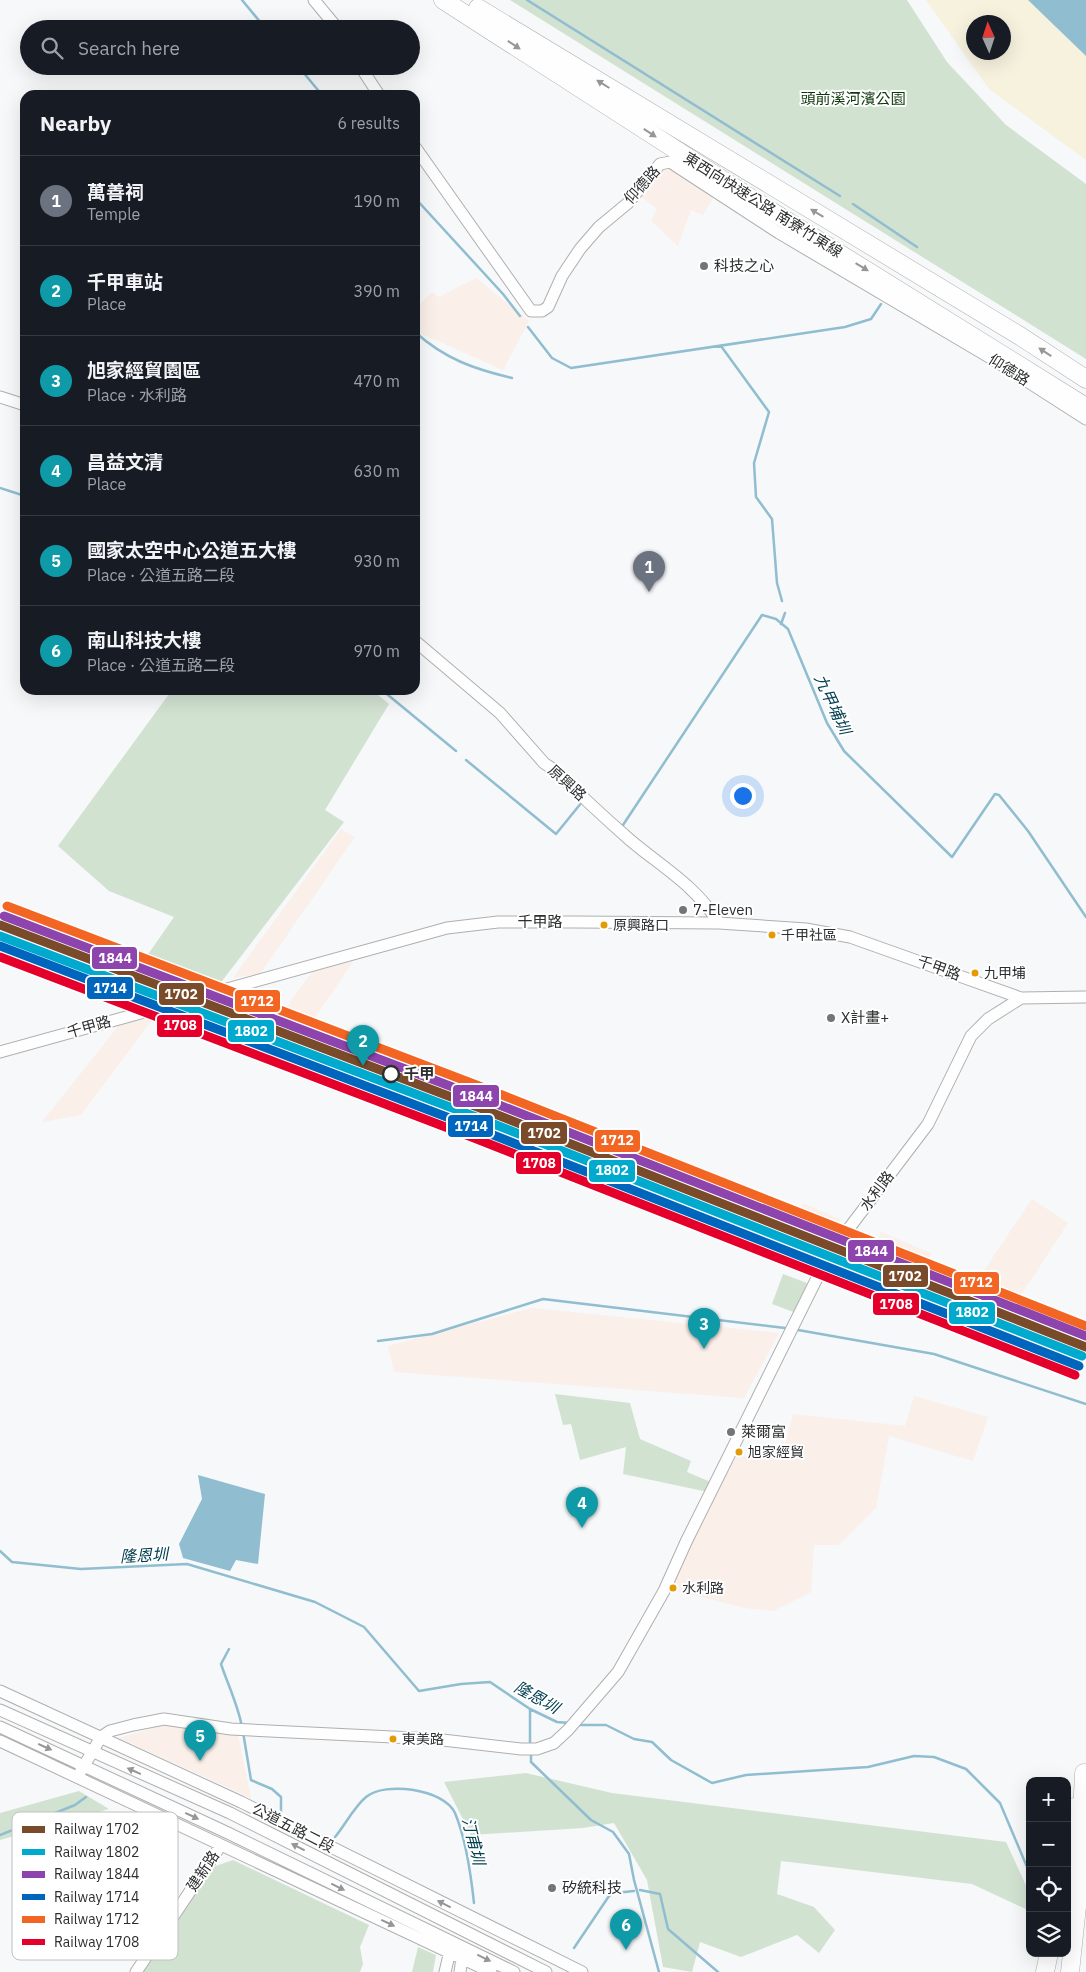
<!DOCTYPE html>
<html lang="en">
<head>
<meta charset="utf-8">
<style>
  body { margin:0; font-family:"IBM Plex Sans","Noto Sans TC",sans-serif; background:#242831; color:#f1f3f6 }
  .controls { position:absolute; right:15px; bottom:15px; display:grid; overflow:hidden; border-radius:10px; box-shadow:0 5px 20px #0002 }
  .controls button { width:45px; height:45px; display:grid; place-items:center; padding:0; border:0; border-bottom:1px solid #363941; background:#171b24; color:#f1f3f6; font:25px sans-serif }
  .compass { position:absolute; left:966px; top:15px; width:45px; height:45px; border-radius:50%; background:#171b24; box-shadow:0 5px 20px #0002; rotate:357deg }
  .you { position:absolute; left:742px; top:795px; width:18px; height:18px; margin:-12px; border:4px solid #fff; border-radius:50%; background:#1a73e8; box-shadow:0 0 0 8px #1a73e833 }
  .badge { display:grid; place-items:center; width:32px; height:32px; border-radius:50%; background:#0f766e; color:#fff; font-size:16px; font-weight:700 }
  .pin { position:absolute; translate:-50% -41px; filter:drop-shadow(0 1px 2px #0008) }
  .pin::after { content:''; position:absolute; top:26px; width:18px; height:15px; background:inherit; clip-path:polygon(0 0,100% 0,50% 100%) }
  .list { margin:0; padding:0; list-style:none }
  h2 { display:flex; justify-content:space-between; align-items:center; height:65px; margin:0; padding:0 20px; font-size:21px }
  h2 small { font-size:16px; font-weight:400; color:#9ea1a6 }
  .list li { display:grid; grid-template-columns:32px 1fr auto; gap:15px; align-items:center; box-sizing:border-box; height:90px; padding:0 20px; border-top:1px solid #363941 }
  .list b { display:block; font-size:19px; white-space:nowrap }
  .list p { margin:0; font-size:16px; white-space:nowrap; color:#9ea1a6 }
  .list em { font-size:16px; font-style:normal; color:#9ea1a6 }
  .icon { flex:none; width:28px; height:28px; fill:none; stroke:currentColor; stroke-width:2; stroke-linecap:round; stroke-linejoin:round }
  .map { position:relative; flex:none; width:1086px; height:1972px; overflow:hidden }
  .search { position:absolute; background:#171b24; box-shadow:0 5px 20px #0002; left:20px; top:20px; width:400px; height:55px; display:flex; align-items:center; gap:12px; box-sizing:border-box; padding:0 18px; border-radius:28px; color:#9ea1a6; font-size:19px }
  .panel { position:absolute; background:#171b24; box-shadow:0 5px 20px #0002; left:20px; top:90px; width:400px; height:605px; border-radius:15px }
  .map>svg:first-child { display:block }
</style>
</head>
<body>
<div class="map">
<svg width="1086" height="1972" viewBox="0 0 1086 1972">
  <rect width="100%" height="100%" fill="#f6f8fa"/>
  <path fill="#faefe9" d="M665,167L715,195L703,215L691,210L678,246L651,221L657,209L639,195Z
    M476,278L529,321L503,370L415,331V309L432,292L439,297Z
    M341,829L355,837L260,974L233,978Z
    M353,962L309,1026L280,1016L315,968Z
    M155,1016L81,1115L42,1122L120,1024Z
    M1032,1199L1068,1223L1018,1300L981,1275Z
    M803,1203L841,1220L835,1234L797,1217Z
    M881,1232L931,1253L924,1270L874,1249Z
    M532,1308L779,1333L744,1398L394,1372L388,1346Z
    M914,1396L988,1417L973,1461L889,1436L876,1508L839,1545H814L811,1592L773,1611L745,1608L669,1589L705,1513L737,1456L782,1457L793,1414L905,1426Z
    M178,1724L237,1730L251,1798L119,1738L164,1725Z"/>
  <path fill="#d2e2d1" d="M510,0H907L947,62L1006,125L1086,184V359Z
    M172,690H372L389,704L325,810L344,822L222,981L209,985L142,963L174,917L109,891L58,846Z
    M0,923L41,938L38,946L0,930Z
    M657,1175L720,1200L716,1209L653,1184Z
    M783,1274L807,1283L796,1313L772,1304Z
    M555,1394L630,1403L640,1439L691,1461L687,1472L713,1483L708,1492L623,1474L626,1447L580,1460L571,1424L563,1425Z
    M526,1773L612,1793L1006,1842L1030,1894V1911L972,1884L781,1861L777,1894L814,1907L835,1930L819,1953L797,1935L741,1957L700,1942L692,1972L663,1967L647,1880L614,1823L583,1828L471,1835L444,1782Z
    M79,1791L109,1809L0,1840V1813Z
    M233,1860L369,1925L360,1947L363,1964L360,1972H143L161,1947H162L210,1868Z
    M418,1947L436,1955L433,1972H412Z"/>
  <path fill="#f7f2de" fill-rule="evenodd" d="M926,0H1086V160L989,89ZM974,22H1004V52H974Z"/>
  <path fill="#90bdcf" d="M1028,0H1086V56Z
    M198,1475L265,1494L258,1564L236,1560L230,1571L183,1558L179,1544L202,1499Z"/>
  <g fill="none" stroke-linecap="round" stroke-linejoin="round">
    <path stroke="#90bdcf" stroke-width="2.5" d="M242,0L266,29
      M527,0L840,196
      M298,66L322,95
      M415,198L503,294L520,316
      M853,204L917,247
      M528,327L552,358L571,368L845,327L871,319L881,304
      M415,332C445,359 474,369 512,378
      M721,346L769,412L754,463L756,497L772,519L777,583L782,601
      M0,488L25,496
      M781,624L785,613
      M382,690L456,751
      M466,760L556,834L582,802
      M623,825L762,615L776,619L788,629L827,723L844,751L952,857L995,794L999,795L1028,831L1086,917
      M798,1330L934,1354L1086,1404
      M378,1341L432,1334L543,1299L785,1328
      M0,1551L12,1562L81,1569L187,1564L315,1602L364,1627L419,1691L461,1684L490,1682L530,1709L557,1722L569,1723
      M229,1649L221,1664C228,1685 238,1705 242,1727
      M530,1709V1745
      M577,1725H606L634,1739L652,1742L671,1760L712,1783L746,1775L868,1767L914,1756L934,1757L966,1769L1000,1803L1030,1874
      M243,1732L251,1780L272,1789L281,1797V1812
      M531,1753V1762L591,1820L613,1832L629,1854L634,1880L659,1972
      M0,1835L75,1805L86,1797
      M335,1837C345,1825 354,1807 366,1797C385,1781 444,1789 455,1813C466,1839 471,1875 474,1903
      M640,1890L660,1894L668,1929L718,1972
      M574,1948L609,1896L615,1893L634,1891"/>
    <defs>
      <path id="minor" d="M314,0L338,29
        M360,66L379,95
        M415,147L531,311H542L548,307L562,276L580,249L599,227L628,203L660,164L670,162L779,233L994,360L1086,419
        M0,397L25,405
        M415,641L500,713L544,763L557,772C581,796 605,818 630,840C663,868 695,885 719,923
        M0,1052L447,928L498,922H574L719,923L806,929L850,937L1021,998L1086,997
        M0,1691L241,1802L582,1972
        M0,1710L230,1813L546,1972
        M0,1727L228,1833L514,1972
        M0,1741L491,1972
        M78,1776L101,1737L110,1731L133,1725L164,1719L231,1729L434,1739L521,1749H537L554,1743L568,1730L618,1672L664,1591L686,1542L828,1256L928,1124L971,1036L988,1019L1021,998
        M136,1972L221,1845
        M445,1972L450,1951
        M460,1972L462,1958"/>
      <path id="highway" d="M443,0L771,211L1086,407
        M478,8L1020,336L1086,379
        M1067,1849L1074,1807
        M1045,1972L1049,1953
        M1070,1972L1078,1897L1084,1773"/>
    </defs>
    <use href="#minor" stroke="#aeafb0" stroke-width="13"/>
    <use href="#highway" stroke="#aeafb0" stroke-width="19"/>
    <use href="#minor" stroke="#fefefe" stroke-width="11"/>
    <use href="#highway" stroke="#fefefe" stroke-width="18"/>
    <defs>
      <path id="rail-1" d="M0,925L480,1108L1086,1347"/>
      <path id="rail-2" d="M0,936L476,1117L1082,1356"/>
      <path id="rail-3" d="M4,916L484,1099L1086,1336"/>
      <path id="rail-4" d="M0,946L473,1127L1079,1366"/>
      <path id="rail-5" d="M7,906L487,1089L1086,1326"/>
      <path id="rail-6" d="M0,957L469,1136L1075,1375"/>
    </defs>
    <use href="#rail-1" stroke="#fff" stroke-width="12"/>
    <use href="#rail-2" stroke="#fff" stroke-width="12"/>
    <use href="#rail-3" stroke="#fff" stroke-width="12"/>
    <use href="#rail-4" stroke="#fff" stroke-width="12"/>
    <use href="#rail-5" stroke="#fff" stroke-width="12"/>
    <use href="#rail-6" stroke="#fff" stroke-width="12"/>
    <use href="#rail-1" stroke="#7a4b2a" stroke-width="9"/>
    <use href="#rail-2" stroke="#00a9ce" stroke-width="9"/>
    <use href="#rail-3" stroke="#8e44ad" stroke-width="9"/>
    <use href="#rail-4" stroke="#0065bd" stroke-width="9"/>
    <use href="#rail-5" stroke="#f26522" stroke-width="9"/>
    <use href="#rail-6" stroke="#e4002b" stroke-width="9"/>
  </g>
  <defs><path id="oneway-solid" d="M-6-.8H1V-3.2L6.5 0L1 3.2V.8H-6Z" transform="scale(1.25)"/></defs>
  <g fill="#969696">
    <use href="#oneway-solid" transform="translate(514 45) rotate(33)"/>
    <use href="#oneway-solid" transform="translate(603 84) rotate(-148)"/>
    <use href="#oneway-solid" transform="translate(650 133) rotate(33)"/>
    <use href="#oneway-solid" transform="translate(817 213) rotate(-149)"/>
    <use href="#oneway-solid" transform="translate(862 267) rotate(31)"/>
    <use href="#oneway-solid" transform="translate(1045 352) rotate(-147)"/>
    <use href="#oneway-solid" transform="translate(45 1747) rotate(24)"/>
    <use href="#oneway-solid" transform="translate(134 1771) rotate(-156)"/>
    <use href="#oneway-solid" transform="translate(192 1816) rotate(25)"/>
    <use href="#oneway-solid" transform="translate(298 1847) rotate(-153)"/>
    <use href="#oneway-solid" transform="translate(338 1887) rotate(26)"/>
    <use href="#oneway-solid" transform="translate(444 1904) rotate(-153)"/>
    <use href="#oneway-solid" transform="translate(388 1923) rotate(25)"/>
    <use href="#oneway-solid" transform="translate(484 1958) rotate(26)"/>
  </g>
  <g fill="#737576" stroke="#fff" stroke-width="2">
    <circle cx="704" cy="266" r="5"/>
    <circle cx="683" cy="910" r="5"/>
    <circle cx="831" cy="1018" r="5"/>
    <circle cx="731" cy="1432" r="5"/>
    <circle cx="552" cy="1888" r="5"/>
  </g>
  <g fill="#e39a05" stroke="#fff" stroke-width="2">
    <circle cx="604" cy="925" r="4.5"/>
    <circle cx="772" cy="935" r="4.5"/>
    <circle cx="975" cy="973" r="4.5"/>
    <circle cx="739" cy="1452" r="4.5"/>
    <circle cx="673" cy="1588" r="4.5"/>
    <circle cx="393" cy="1739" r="4.5"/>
  </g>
  <circle fill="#fff" stroke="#2d2e2f" stroke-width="2.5" cx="391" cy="1074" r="8"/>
  <g text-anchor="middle" stroke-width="4" stroke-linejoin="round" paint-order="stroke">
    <g font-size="14" fill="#2d2e2f" stroke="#fff" text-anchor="start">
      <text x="613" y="930">原興路口</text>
      <text x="781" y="940">千甲社區</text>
      <text x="984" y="978">九甲埔</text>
      <text x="748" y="1457">旭家經貿</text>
      <text x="682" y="1593">水利路</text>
      <text x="402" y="1744">東美路</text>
    </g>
    <g font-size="15" fill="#0d3609" stroke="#fff">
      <text x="853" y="104">頭前溪河濱公園</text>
    </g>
    <g font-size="15" fill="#2d2e2f" stroke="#fff">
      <text transform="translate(642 185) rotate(-48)" y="5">仰德路</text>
      <text transform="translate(763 205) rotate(32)" y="5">東西向快速公路 南寮竹東線</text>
      <text transform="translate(1009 370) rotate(32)" y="5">仰德路</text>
      <text transform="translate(567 783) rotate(42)" y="5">原興路</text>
      <text x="540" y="927">千甲路</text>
      <text transform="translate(939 968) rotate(20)" y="5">千甲路</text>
      <text transform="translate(89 1027) rotate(-16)" y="5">千甲路</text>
      <text transform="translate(877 1191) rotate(-53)" y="5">水利路</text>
      <text transform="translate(293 1828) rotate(27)" y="5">公道五路二段</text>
      <text transform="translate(203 1871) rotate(-56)" y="5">建新路</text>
    </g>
    <g font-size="15" fill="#2d2e2f" stroke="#fff" text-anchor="start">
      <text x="714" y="271">科技之心</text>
      <text x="693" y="915">7-Eleven</text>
      <text x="841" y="1023">X計畫+</text>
      <text x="741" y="1437">萊爾富</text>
      <text x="562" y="1893">矽統科技</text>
    </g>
    <g font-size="15" font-weight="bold" fill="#2d2e2f" stroke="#fff" text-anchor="start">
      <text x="404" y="1079">千甲</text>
    </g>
    <g font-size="16" font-style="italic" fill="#044052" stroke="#fff">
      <text transform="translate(833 704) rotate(65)" y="6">九甲埔圳</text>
      <text transform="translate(144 1555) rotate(-3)" y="6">隆恩圳</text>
      <text transform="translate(537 1697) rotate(29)" y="6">隆恩圳</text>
      <text transform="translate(474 1841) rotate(76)" y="6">汀甫圳</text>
    </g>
  </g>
  <rect x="12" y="1812" width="166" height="148" rx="8" fill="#fff" stroke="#c0c0c1" stroke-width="1"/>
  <rect x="22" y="1826" width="23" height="7" fill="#7a4b2a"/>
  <rect x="22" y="1849" width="23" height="6" fill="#00a9ce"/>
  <rect x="22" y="1871" width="23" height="7" fill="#8e44ad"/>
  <rect x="22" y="1894" width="23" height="6" fill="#0065bd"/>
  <rect x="22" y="1916" width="23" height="7" fill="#f26522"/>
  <rect x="22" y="1939" width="23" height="6" fill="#e4002b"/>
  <g font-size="14" fill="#2d2e2f">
    <text x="54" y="1834">Railway 1702</text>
    <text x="54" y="1857">Railway 1802</text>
    <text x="54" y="1879">Railway 1844</text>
    <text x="54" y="1902">Railway 1714</text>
    <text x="54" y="1924">Railway 1712</text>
    <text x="54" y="1947">Railway 1708</text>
  </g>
  <g stroke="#fff" stroke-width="2">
    <rect x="91" y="946" width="47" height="24" rx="5" fill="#8e44ad"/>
    <rect x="86" y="976" width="48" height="24" rx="5" fill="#0065bd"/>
    <rect x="158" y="982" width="47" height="24" rx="5" fill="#7a4b2a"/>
    <rect x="234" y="989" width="47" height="24" rx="5" fill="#f26522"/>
    <rect x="156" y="1014" width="47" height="24" rx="5" fill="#e4002b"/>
    <rect x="227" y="1019" width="48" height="24" rx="5" fill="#00a9ce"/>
    <rect x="452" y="1084" width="48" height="24" rx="5" fill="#8e44ad"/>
    <rect x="447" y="1114" width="47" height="24" rx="5" fill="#0065bd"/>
    <rect x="520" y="1121" width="48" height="24" rx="5" fill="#7a4b2a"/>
    <rect x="594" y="1129" width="47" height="24" rx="5" fill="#f26522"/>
    <rect x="515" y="1151" width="47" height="24" rx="5" fill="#e4002b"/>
    <rect x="588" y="1159" width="48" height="24" rx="5" fill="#00a9ce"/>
    <rect x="847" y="1239" width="48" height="24" rx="5" fill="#8e44ad"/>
    <rect x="882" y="1264" width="47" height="24" rx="5" fill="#7a4b2a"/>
    <rect x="953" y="1271" width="47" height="24" rx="5" fill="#f26522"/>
    <rect x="872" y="1292" width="48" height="24" rx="5" fill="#e4002b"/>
    <rect x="948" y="1301" width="48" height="24" rx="5" fill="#00a9ce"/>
  </g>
  <g font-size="14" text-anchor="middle" font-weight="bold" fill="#fff">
    <text x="115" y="963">1844</text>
    <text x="110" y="993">1714</text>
    <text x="181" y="999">1702</text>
    <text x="257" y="1006">1712</text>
    <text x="180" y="1030">1708</text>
    <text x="251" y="1036">1802</text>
    <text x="476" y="1101">1844</text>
    <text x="471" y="1131">1714</text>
    <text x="544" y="1138">1702</text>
    <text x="617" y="1145">1712</text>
    <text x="539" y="1168">1708</text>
    <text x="612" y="1175">1802</text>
    <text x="871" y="1256">1844</text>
    <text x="905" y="1281">1702</text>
    <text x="976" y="1287">1712</text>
    <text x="896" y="1309">1708</text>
    <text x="972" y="1317">1802</text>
  </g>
</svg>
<div class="controls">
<button>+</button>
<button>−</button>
<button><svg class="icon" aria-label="locate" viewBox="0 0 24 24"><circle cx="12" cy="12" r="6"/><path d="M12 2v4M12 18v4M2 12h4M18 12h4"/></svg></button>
<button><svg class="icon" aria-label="layers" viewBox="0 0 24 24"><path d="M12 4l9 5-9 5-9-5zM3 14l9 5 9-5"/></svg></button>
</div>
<svg class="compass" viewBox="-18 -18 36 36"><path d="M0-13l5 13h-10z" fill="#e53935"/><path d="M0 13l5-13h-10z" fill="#9ea1a6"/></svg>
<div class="you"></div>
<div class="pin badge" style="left:649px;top:592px;background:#6b7280">1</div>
<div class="pin badge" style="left:363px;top:1066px;background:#0f9aa8">2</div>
<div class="pin badge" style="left:704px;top:1349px;background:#0f9aa8">3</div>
<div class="pin badge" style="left:582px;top:1528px;background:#0f9aa8">4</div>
<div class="pin badge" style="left:200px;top:1761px;background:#0f9aa8">5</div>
<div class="pin badge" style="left:626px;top:1950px;background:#0f9aa8">6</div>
<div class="search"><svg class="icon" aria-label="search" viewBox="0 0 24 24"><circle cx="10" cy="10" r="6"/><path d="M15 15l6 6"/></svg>Search here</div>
<section class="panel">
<h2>Nearby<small>6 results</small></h2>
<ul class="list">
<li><span class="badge" style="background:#6b7280">1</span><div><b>萬善祠</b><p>Temple</p></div><em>190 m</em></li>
<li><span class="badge" style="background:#0f9aa8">2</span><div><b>千甲車站</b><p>Place</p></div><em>390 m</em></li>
<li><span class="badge" style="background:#0f9aa8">3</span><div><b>旭家經貿園區</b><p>Place · 水利路</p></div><em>470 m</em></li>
<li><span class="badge" style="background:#0f9aa8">4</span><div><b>昌益文清</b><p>Place</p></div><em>630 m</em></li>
<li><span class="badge" style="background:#0f9aa8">5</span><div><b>國家太空中心公道五大樓</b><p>Place · 公道五路二段</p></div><em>930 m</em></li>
<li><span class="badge" style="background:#0f9aa8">6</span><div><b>南山科技大樓</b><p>Place · 公道五路二段</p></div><em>970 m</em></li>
</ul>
</section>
</div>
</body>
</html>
